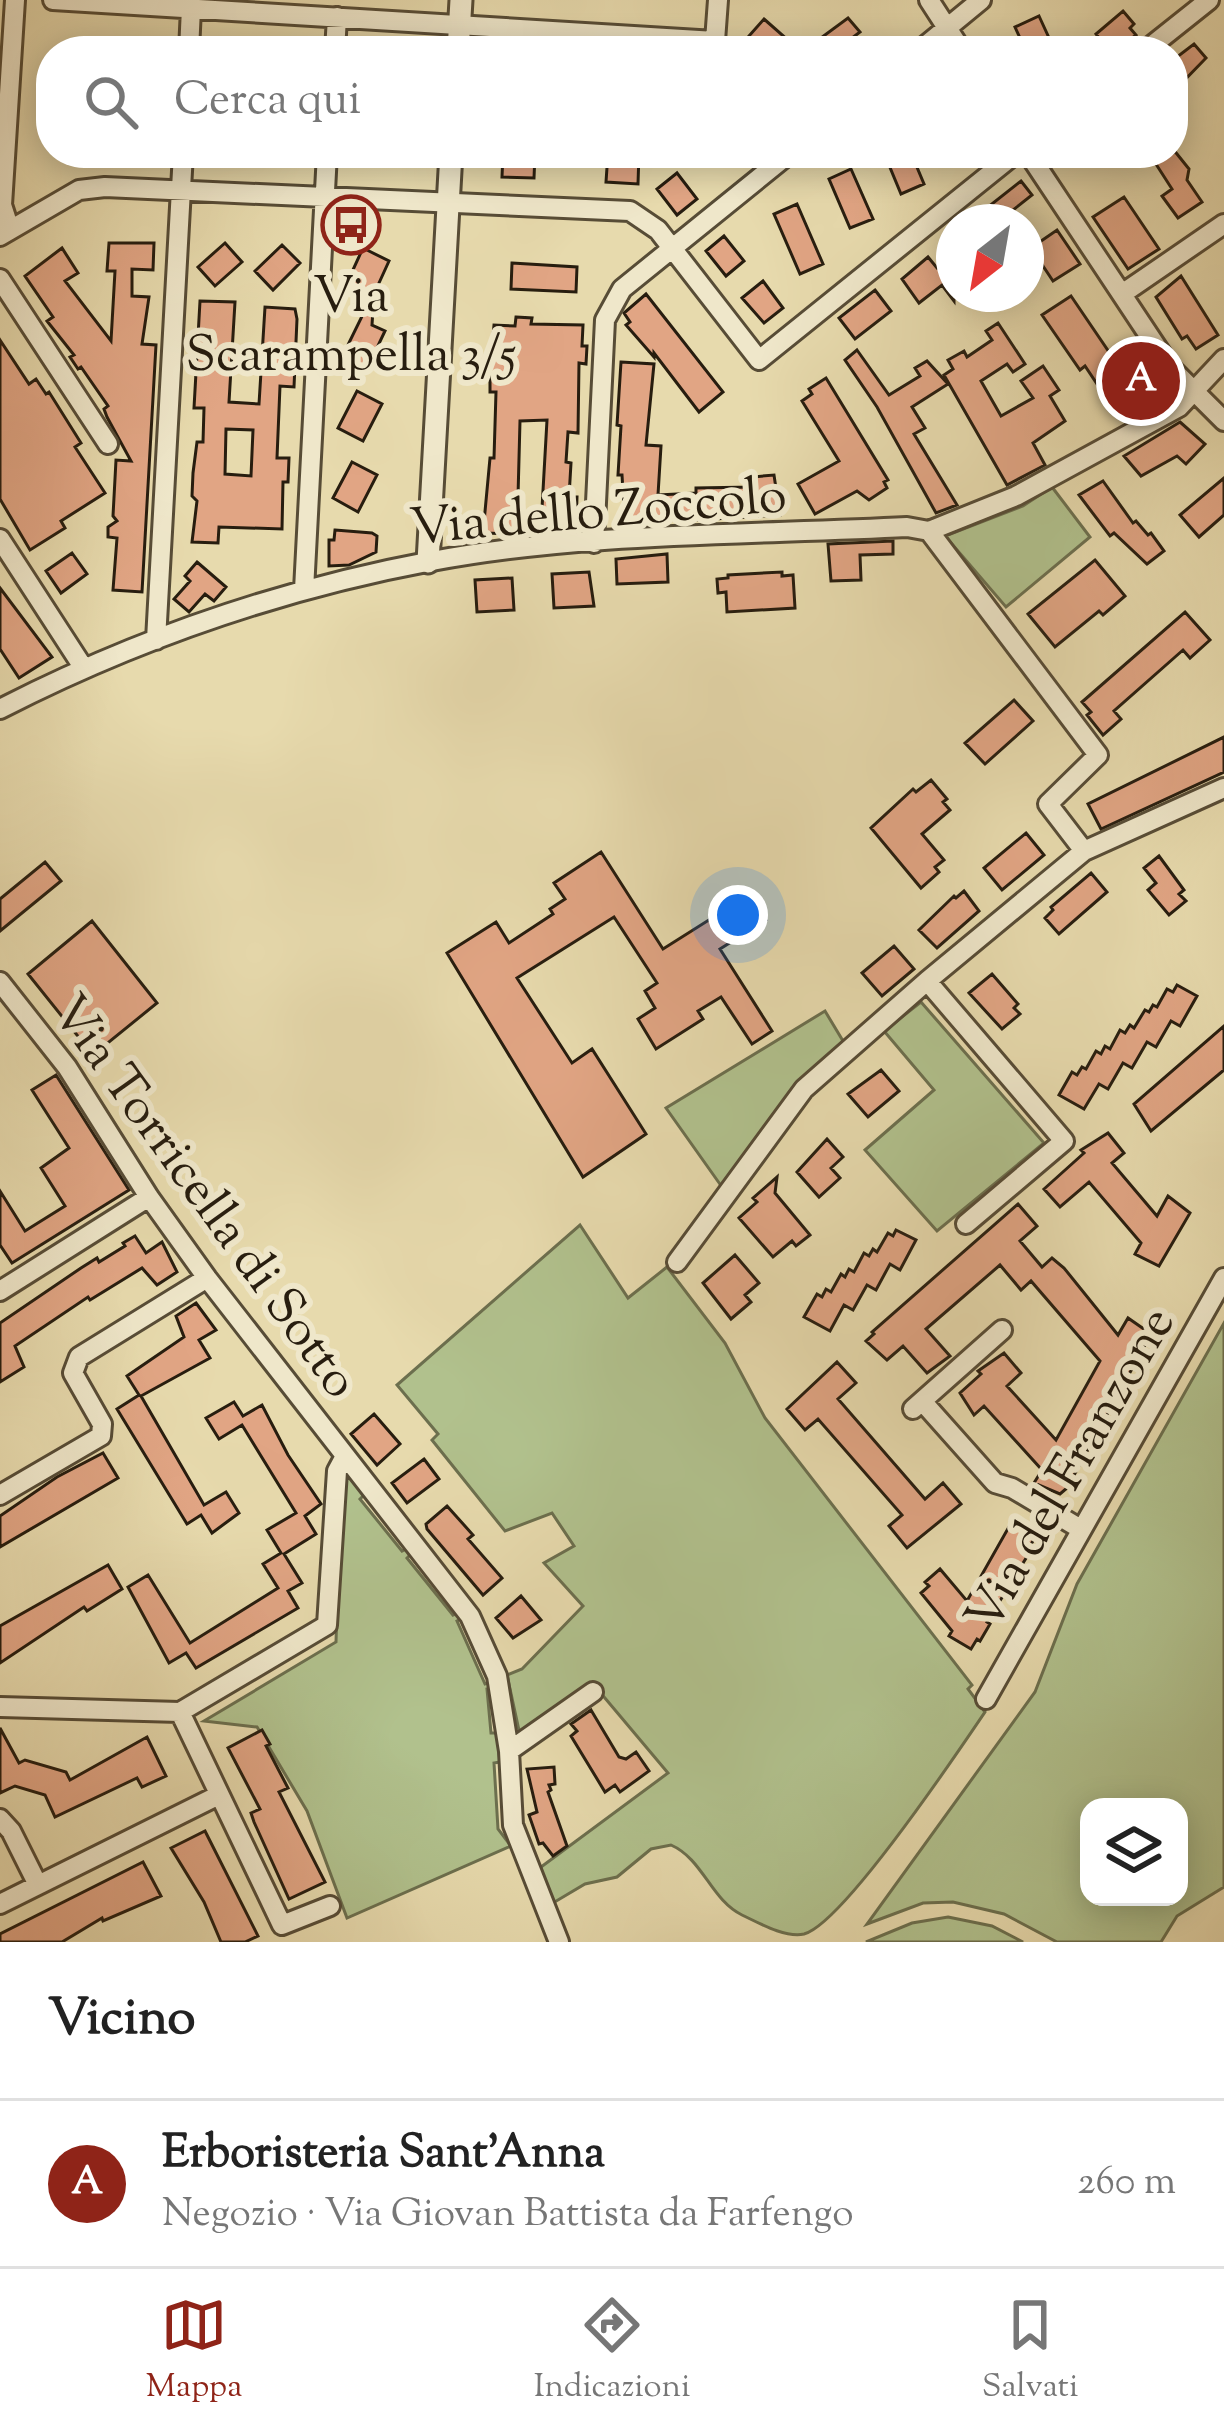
<!DOCTYPE html>
<html lang="it">
<head>
<meta charset="utf-8">
<style>
  body { margin:0; font-family:"Sorts Mill Goudy",serif; background:#f6f6f6; color:#222 }
  .controls { position:absolute; right:36px; bottom:36px; display:grid; overflow:hidden; border-radius:24px; box-shadow:0 6px 30px #0003 }
  .controls button { width:108px; height:108px; display:grid; place-items:center; padding:0; border:0; border-bottom:3px solid #e0e0e0; background:#fff; color:#222; font:60px sans-serif }
  .compass { position:absolute; left:936px; top:204px; width:108px; height:108px; border-radius:50%; background:#fff; box-shadow:0 6px 30px #0003; rotate:211deg }
  .you { position:absolute; left:738px; top:915px; width:42px; height:42px; margin:-30px; border:9px solid #fff; border-radius:50%; background:#1a73e8; box-shadow:0 0 0 18px #1a73e833 }
  .badge { display:grid; place-items:center; width:78px; height:78px; border-radius:50%; background:#8f2418; color:#fff; font-size:39px; font-weight:700 }
  .pin { position:absolute; translate:-50% -50%; border:6px solid #fff; box-shadow:0 3px 12px #0006 }
  .list { margin:0; padding:0; list-style:none }
  h2 { display:flex; justify-content:space-between; align-items:center; height:156px; margin:0; padding:0 48px; font-size:51px }
  h2 small { font-size:39px; font-weight:400; color:#767676 }
  .list li { display:grid; grid-template-columns:78px 1fr auto; gap:36px; align-items:center; box-sizing:border-box; height:168px; padding:0 48px; border-top:3px solid #e0e0e0 }
  .list b { display:block; font-size:45px; white-space:nowrap }
  .list p { margin:0; font-size:39px; white-space:nowrap; color:#767676 }
  .list em { font-size:39px; font-style:normal; color:#767676 }
  .icon { flex:none; width:66px; height:66px; fill:none; stroke:currentColor; stroke-width:2; stroke-linecap:round; stroke-linejoin:round }
  .map { position:relative; flex:none; width:1224px; height:1942px; overflow:hidden }
  .search { position:absolute; background:#fff; box-shadow:0 6px 30px #0003; left:36px; right:36px; top:36px; height:132px; display:flex; align-items:center; gap:30px; box-sizing:border-box; padding:0 42px; border-radius:48px; color:#767676; font-size:45px }
  .sheet { height:324px; background:#fff }
  nav { display:flex; justify-content:space-around; align-items:center; box-sizing:border-box; height:168px; border-top:3px solid #e0e0e0; background:#fff; font-size:33px; color:#767676 }
  nav a { display:grid; justify-items:center; gap:6px }
  nav .on { color:#8f2418 }
  .map>svg:first-child { display:block }
</style>
</head>
<body>
<div class="map">
<svg width="1224" height="1942" viewBox="0 0 1224 1942">
  <rect width="100%" height="100%" fill="#e7daad"/>
  <filter id="stains"><feTurbulence type="fractalNoise" baseFrequency=".00167" numOctaves="4"/><feColorMatrix values="0 0 0 0 .2 0 0 0 0 .09 0 0 0 0 .02 0 0 0 .5 -.17"/></filter>
  <radialGradient id="worn" r=".72"><stop offset=".6" stop-color="#630" stop-opacity="0"/><stop offset="1" stop-color="#630" stop-opacity=".3"/></radialGradient>
  <path fill="#b1c18d" stroke="#6c6f4e" stroke-width="3" fill-rule="evenodd" d="M1052,487L1090,537L1006,607L945,536L1023,506Z
    M921,1002L1044,1143L937,1231L865,1150L934,1090L884,1031Z
    M825,1011L846,1046L789,1094L722,1187L666,1108Z
    M580,1225L628,1298L667,1267L725,1343L765,1418L972,1685L968,1689L985,1712C958,1752 842,1924 804,1934C785,1938 759,1923 742,1915C711,1900 703,1859 671,1845L651,1849L617,1877L585,1884L553,1903L537,1870L668,1773L594,1685L520,1735L507,1675L522,1669L583,1606L544,1563L574,1546L552,1513L505,1531L432,1440L438,1434L397,1385Z
    M1224,1323V1887L1177,1916L1161,1942H1057L1004,1914L953,1902L923,1903L867,1924L1035,1692L1077,1584ZM1089,1807H1179V1897H1089Z
    M347,1472L364,1495L360,1499L402,1551L408,1548L412,1553L407,1558L453,1615L459,1612L463,1618L457,1621L485,1684L491,1682L493,1688L487,1689L491,1733H497L500,1762L494,1763L498,1829L511,1846L347,1918L307,1811L257,1727L204,1721L336,1642L341,1477Z
    M948,1917L992,1926L1023,1942H866L912,1923Z"/>
  <path fill="#e1a584" stroke="#271d0f" stroke-width="3" fill-rule="evenodd" d="M1123,11L1134,24L1130,28L1136,35L1117,50L1111,43L1106,47L1096,34Z
    M1039,16L1055,51H1026L1015,27Z
    M848,18L860,32L835,51H820L814,43Z
    M764,19L788,40L778,51H749L741,45Z
    M1194,44L1206,58L1173,92V60Z
    M1173,149L1189,169L1187,180L1202,202L1178,218L1162,196L1172,189L1154,161L1173,153Z
    M503,153L535,154L534,178L502,177Z
    M608,153H639L638,184L606,182Z
    M884,153H911L924,184L901,194Z
    M851,169L873,219L850,228L829,179Z
    M677,173L697,199L677,215L657,189Z
    M1021,181L1032,195L998,222H969Z
    M1124,197L1159,249L1128,269L1093,217Z
    M797,204L823,264L800,274L774,214Z
    M1057,230L1080,264L1053,281L1031,248Z
    M724,236L744,261L726,276L706,251Z
    M109,243H154L153,270L132,269V296L149,297L142,344L156,345L142,592L113,590L117,538L108,537V527L117,521L113,516L116,460L131,461L107,417L104,409L108,406L81,367L78,369L70,357L74,355L47,321L53,317L25,276L62,248L78,273L65,281L111,341L115,271H107Z
    M225,243L242,262L215,286L198,267Z
    M282,245L300,263L273,290L255,271Z
    M363,248L389,261L374,294L372,325L385,331L367,369L342,357L371,298L346,285Z
    M954,254V301L942,285L919,303L902,279L928,257L937,268Z
    M512,263L577,267L576,292L511,289Z
    M1181,276L1218,335L1196,349L1187,336L1182,339L1156,297Z
    M763,281L783,308L764,323L742,298Z
    M875,290L891,311L855,339L839,318Z
    M646,294L723,392L699,412L654,353V357L626,325L630,322L624,313Z
    M1071,296L1122,371L1126,373L1137,366L1151,387L1115,411L1085,366L1080,370L1042,315Z
    M200,301L235,302L229,402L259,404L265,307L295,309L297,319L294,387L280,386L277,458H289L288,482H283L282,529L219,527L218,543L192,542L197,501L192,496L193,473L197,442H203L204,408H194ZM226,429L253,430L251,476L225,474Z
    M516,317L532,318L531,324L583,325L582,346H587L586,364L579,363L578,433L568,432L566,462L571,463L569,497H577L576,528L541,526L547,420L520,421L517,534L483,533L490,458H494L496,392H490V369L494,325L515,326Z
    M998,323L1025,364L1013,372L1007,364L981,381L1001,416L1033,398L1021,381L1043,366L1059,390L1050,396L1065,421L1033,443L1045,465L1007,485L944,375L953,369L948,360L964,351L967,357L992,340L986,331Z
    M0,340L29,384L36,379L46,394L49,392L81,443L75,447L105,493L61,521L65,528L30,550L0,499Z
    M857,350L889,395L920,376L915,368L927,361L948,384L912,407L925,428L914,434L957,505L936,513L877,407L845,360Z
    M621,362L654,364L646,445L661,446L658,495L696,493V488L753,487L752,477L774,475L780,515L698,520V517L625,525L622,475H618L621,426L617,425Z
    M826,378L888,480L884,482L887,488L869,500L857,491L815,514L798,484L839,461L802,401L812,394L809,389Z
    M357,391L382,404L363,441L338,428Z
    M1180,422L1205,444L1186,464L1177,456L1141,476L1124,456Z
    M352,462L377,475L358,512L333,498Z
    M1224,478V515L1199,537L1180,515Z
    M1103,481L1133,523L1136,521L1148,535L1151,533L1164,551L1147,564L1114,533L1110,536L1079,495Z
    M335,530L372,533L377,536L376,552L349,565L329,566V540H334Z
    M893,541V554L860,555L861,580L831,581L828,544Z
    M72,553L87,574L61,593L46,571Z
    M667,554L668,582L617,584L616,559Z
    M1095,560L1125,596L1103,615L1099,611L1055,647L1028,614Z
    M197,562L226,587L214,601L205,594L189,612L174,599L190,581L185,576Z
    M589,572L594,606L554,608L552,574Z
    M782,572V576L793,575L795,608L727,612L726,592L718,593L717,579L728,578V575Z
    M512,578L514,610L477,612L475,580Z
    M0,588L52,657L19,678L0,649Z
    M1185,612L1210,640L1190,658L1183,650L1114,711L1121,719L1103,735L1087,715L1091,712L1082,702Z
    M1014,700L1033,721L985,764L965,743Z
    M1224,737V772L1101,829L1088,804Z
    M931,780L947,799L943,802L950,810L922,834L944,860L935,867L939,872L921,888L871,828L913,789L916,792Z
    M1026,833L1044,855L1002,890L984,868Z
    M601,852L663,949L750,894L766,920L720,949L772,1031L752,1044L721,997L698,1011L703,1019L656,1049L638,1019L655,1008L645,991L657,983L614,917L517,978L572,1063L592,1049L646,1134L583,1177L447,953L496,922L509,943L553,914L550,909L565,899L554,883Z
    M1159,856L1184,890L1179,894L1186,901L1169,915L1148,890L1156,883L1144,868Z
    M45,862L61,881L0,931V899Z
    M1091,873L1107,892L1059,934L1045,918L1053,910L1051,907Z
    M964,891L979,911L937,948L919,930L954,896L956,898Z
    M92,921L157,1003L93,1055L28,974Z
    M894,946L914,969L882,996L862,973Z
    M992,974L1018,1004L1014,1008L1020,1014L1002,1029L969,993Z
    M1177,985L1197,996L1180,1026L1171,1021L1156,1047L1147,1042L1132,1068L1123,1063L1108,1089L1099,1084L1084,1109L1059,1095L1072,1072L1077,1075L1082,1067L1086,1069L1096,1051L1101,1054L1105,1046L1110,1049L1120,1030L1125,1033L1130,1025L1134,1028L1145,1010L1149,1012L1153,1005L1157,1007L1167,989L1173,992Z
    M1224,1026V1070L1151,1131L1134,1104Z
    M881,1070L899,1091L868,1117L848,1094Z
    M56,1075L129,1190L12,1263L0,1245V1191L25,1231L65,1206L41,1168L69,1148L32,1090Z
    M1108,1133L1124,1153L1112,1163L1157,1216L1168,1196L1190,1213L1159,1266L1135,1254L1141,1243L1089,1182L1060,1207L1044,1189L1084,1153L1081,1150Z
    M827,1139L843,1157L831,1168L840,1178L819,1197L797,1172Z
    M777,1177L775,1193L810,1235L796,1246L792,1241L773,1257L739,1218L757,1202L753,1198Z
    M1018,1204L1037,1226L1020,1241L1042,1267L1052,1258L1064,1268L1118,1335L1128,1318L1151,1334L1067,1488L1060,1494L1034,1483L1042,1470L984,1406L974,1415L960,1393L981,1374L978,1371L1004,1353L1021,1373L1007,1386L1056,1440L1100,1361L1031,1281L1021,1290L1000,1265L926,1329L950,1356L927,1373L903,1346L887,1360L866,1341L874,1334L872,1332Z
    M896,1230L916,1240L900,1270L890,1264L876,1290L867,1285L853,1310L844,1305L830,1331L804,1317L817,1294L822,1297L826,1289L831,1292L841,1274L845,1277L849,1269L854,1272L864,1253L869,1256L873,1249L877,1252L888,1233L893,1236Z
    M135,1236L146,1253L162,1242L177,1272L157,1285L142,1268L90,1300L88,1297L15,1346L24,1367L0,1382V1323L81,1268L97,1258L99,1262L125,1246L123,1243Z
    M735,1255L759,1283L745,1295L751,1302L731,1319L703,1283Z
    M196,1303L216,1330L199,1340L210,1358L141,1396L204,1505L226,1492L239,1513L212,1533L201,1515L187,1524L117,1409L139,1395L127,1376L184,1337L176,1316Z
    M837,1362L856,1383L838,1399L925,1499L943,1483L961,1504L907,1548L889,1526L902,1515L818,1419L805,1430L787,1409Z
    M234,1402L243,1416L262,1405L288,1455L321,1504L305,1516L316,1534L284,1554L302,1583L288,1591L298,1608L196,1668L186,1653L169,1663L128,1587L148,1575L190,1643L278,1588L263,1564L281,1553L267,1530L296,1513L242,1425L219,1439L206,1418Z
    M374,1414L400,1444L377,1465L351,1434Z
    M103,1453L118,1478L0,1547V1516L57,1477Z
    M424,1459L439,1479L407,1503L392,1483Z
    M447,1506L473,1535L468,1539L502,1578L483,1595L427,1529L426,1524Z
    M1010,1525L1034,1539L1029,1548L1031,1550L987,1622L990,1624L980,1641L977,1639L971,1649L949,1636L952,1631L921,1593L929,1586L925,1582L940,1569L967,1601Z
    M108,1565L122,1589L87,1611L84,1607L0,1663V1626Z
    M521,1596L541,1620L513,1638L496,1618Z
    M591,1710L619,1757L626,1759L636,1752L649,1771L620,1792L615,1785L605,1792L571,1736L577,1731L571,1724Z
    M0,1728L19,1763L25,1760L66,1772L70,1780L147,1737L166,1776L142,1787L137,1778L55,1817L45,1795L15,1786L0,1793Z
    M262,1730L270,1744L266,1746L288,1788L279,1792L325,1882L289,1899L254,1822L251,1813L260,1809L228,1748Z
    M554,1767L555,1784L549,1785L551,1790L548,1792L567,1846L553,1856L543,1843L539,1844L529,1815L537,1812L527,1769Z
    M205,1831L258,1936L245,1942H221L204,1902L171,1848Z
    M143,1862L161,1896L103,1921L102,1918L62,1942H0V1934Z"/>
  <g fill="none" stroke-linecap="round" stroke-linejoin="round">
    <defs>
      <path id="minor" d="M53,0L715,41L723,51
        M929,0L962,51
        M715,41L718,0
        M189,51L191,8
        M335,51L337,17
        M919,51L981,0
        M1145,51L1209,0
        M1028,153L1170,367L1224,421
        M10,230L2,205L15,0
        M0,236L79,190L105,187L630,211L658,230L759,360L1016,153
        M0,279L108,444
        M1122,294L1224,224
        M929,531L1098,755L1048,804L1084,851
        M0,539L83,667
        M594,543L605,320L622,289L790,153
        M304,590L327,153
        M156,640L183,153
        M0,709C135,640 282,589 432,561C587,532 750,535 907,527L929,531L1016,496L1179,407L1224,359
        M927,981L1064,1141L966,1224
        M0,982L67,1067L149,1197L207,1278L470,1616L497,1676L509,1751L513,1825L559,1942
        M677,1262L804,1089L927,981L1084,851L1224,788
        M0,1291L149,1197
        M922,1401L1002,1330
        M913,1409L922,1401L995,1483L1012,1488L1079,1528
        M0,1495L101,1436L102,1424L73,1373L79,1357L207,1278
        M986,1699L1224,1278
        M0,1707L180,1712L327,1625L337,1471L344,1458
        M180,1712L282,1925L330,1906
        M509,1751L593,1692
        M0,1819L11,1831L38,1885
        M0,1904L217,1796"/>
      <path id="tertiary" d="M458,51L461,0
        M428,562L451,153"/>
    </defs>
    <use href="#minor" stroke="#574c36" stroke-width="24"/>
    <use href="#tertiary" stroke="#574c36" stroke-width="27"/>
    <use href="#minor" stroke="#efe7ca" stroke-width="18"/>
    <use href="#tertiary" stroke="#efe7ca" stroke-width="21"/>
  </g>
  <defs>
    <symbol id="bus-ring" viewBox="-11 -11 22 22"><circle r="9.5" fill="#efe7ca" stroke="#8f2418" stroke-width="1.5"/><path d="M-5-6H5V4H4V6H2V4H-2V6H-4V4H-5ZM-3.5-4V0h7V-4ZM-3.5 1.2v1.5H-2V1.2ZM2 1.2v1.5H3.5V1.2Z" fill="#8f2418"/></symbol>
  </defs>
  <g fill-rule="evenodd">
    <use href="#bus-ring" x="318" y="192" width="66" height="66"/>
  </g>
  <g text-anchor="middle" stroke-width="12" stroke-linejoin="round" paint-order="stroke">
    <g font-size="51" fill="#271d0f" stroke="#efe7ca">
      <text x="351" y="311">Via<tspan x="351" dy="59">Scarampella 3/5</tspan></text>
    </g>
    <g font-size="51" fill="#271d0f" stroke="#efe7ca">
      <text transform="translate(598 509) rotate(-5)" y="18">Via dello Zoccolo</text>
      <text transform="translate(207 1195) rotate(54)" y="18">Via Torricella di Sotto</text>
      <text transform="translate(1068 1468) rotate(-60)" y="18">Via del Franzone</text>
    </g>
  </g>
  <rect width="100%" height="100%" filter="url(#stains)"/>
  <rect width="100%" height="100%" fill="url(#worn)"/>
</svg>
<div class="controls">
<button><svg class="icon" aria-label="layers" viewBox="0 0 24 24"><path d="M12 4l9 5-9 5-9-5zM3 14l9 5 9-5"/></svg></button>
</div>
<svg class="compass" viewBox="-18 -18 36 36"><path d="M0-13l5 13h-10z" fill="#e53935"/><path d="M0 13l5-13h-10z" fill="#767676"/></svg>
<div class="you"></div>
<div class="pin badge" style="left:1141px;top:381px">A</div>
<div class="search"><svg class="icon" aria-label="search" viewBox="0 0 24 24"><circle cx="10" cy="10" r="6"/><path d="M15 15l6 6"/></svg>Cerca qui</div>
</div>
<section class="sheet">
<h2>Vicino<small></small></h2>
<ul class="list">
<li><span class="badge">A</span><div><b>Erboristeria Sant'Anna</b><p>Negozio · Via Giovan Battista da Farfengo</p></div><em>260 m</em></li>
</ul>
</section>
<nav>
<a class="on"><svg class="icon" aria-label="map" viewBox="0 0 24 24"><path d="M3 6l6-2 6 2 6-2v14l-6 2-6-2-6 2zM9 4v14M15 6v14"/></svg>Mappa</a>
<a><svg class="icon" aria-label="directions" viewBox="0 0 24 24"><path d="M12 3l9 9-9 9-9-9zM9 14v-3h6M13 9l2 2-2 2"/></svg>Indicazioni</a>
<a><svg class="icon" aria-label="saved" viewBox="0 0 24 24"><path d="M7 4h10v16l-5-4-5 4z"/></svg>Salvati</a>
</nav>
</body>
</html>
